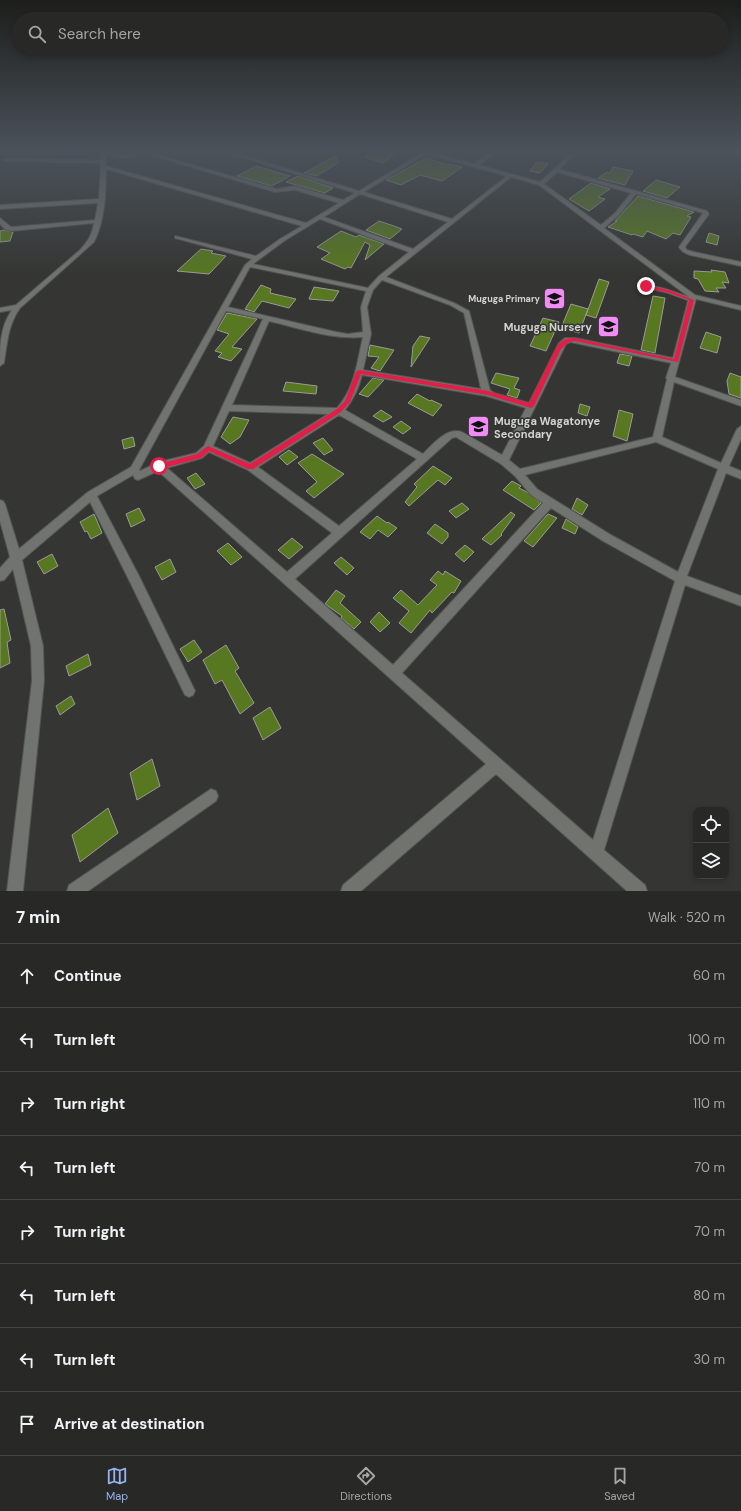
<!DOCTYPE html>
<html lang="en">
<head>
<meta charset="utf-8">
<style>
  body { margin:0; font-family:"DM Sans",sans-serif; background:#343432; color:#f1f3f6 }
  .controls { position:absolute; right:12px; bottom:12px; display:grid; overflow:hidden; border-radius:8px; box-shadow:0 2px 6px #0003 }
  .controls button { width:36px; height:36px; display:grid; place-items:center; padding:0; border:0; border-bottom:1px solid #444443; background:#282826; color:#f1f3f6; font:20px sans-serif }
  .stop { position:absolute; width:12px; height:12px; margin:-9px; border:3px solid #e11d48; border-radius:50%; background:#fff }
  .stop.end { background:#e11d48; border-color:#fff; box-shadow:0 1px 4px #0008 }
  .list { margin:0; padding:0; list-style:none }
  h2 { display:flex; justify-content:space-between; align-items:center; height:52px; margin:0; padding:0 16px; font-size:17px }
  h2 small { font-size:13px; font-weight:400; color:#a5a6a7 }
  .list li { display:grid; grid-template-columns:26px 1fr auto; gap:12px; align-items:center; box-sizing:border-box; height:64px; padding:0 16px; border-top:1px solid #444443 }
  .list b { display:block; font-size:15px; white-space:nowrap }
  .list em { font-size:13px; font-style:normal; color:#a5a6a7 }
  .icon { flex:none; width:22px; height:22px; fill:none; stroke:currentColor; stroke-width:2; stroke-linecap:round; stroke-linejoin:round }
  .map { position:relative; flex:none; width:741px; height:891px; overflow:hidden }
  .search { position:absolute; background:#282826; box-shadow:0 2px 6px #0003; left:12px; right:12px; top:12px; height:44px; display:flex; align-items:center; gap:10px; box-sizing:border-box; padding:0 14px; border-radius:22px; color:#a5a6a7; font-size:15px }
  .sheet { height:564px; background:#282826 }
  nav { display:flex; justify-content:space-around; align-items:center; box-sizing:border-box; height:56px; border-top:1px solid #444443; background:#282826; font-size:11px; color:#a5a6a7 }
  nav a { display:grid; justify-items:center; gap:2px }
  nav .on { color:#95b2f1 }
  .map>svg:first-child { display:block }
</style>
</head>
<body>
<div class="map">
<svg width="741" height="891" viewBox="0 0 741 891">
  <rect width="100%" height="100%" fill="#353633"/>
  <path fill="#577720" stroke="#9a9b98" d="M373,151H399L383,163L365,157Z
    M335,156L339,162L317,176L304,173Z
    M426,158L448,165L450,164L462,167L442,181L420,175L401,185L386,180Z
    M537,162L548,164L540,173L530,171Z
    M256,166L290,176L272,186L237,176Z
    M613,167L633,171L625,185L598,178L607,172L610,173Z
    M298,176L333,188L325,193L286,182Z
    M656,180L680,187L667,198L643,191Z
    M591,183L610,189L598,197L605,199L589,211L569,199Z
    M638,196L694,212L687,216L691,217L680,235L673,233L666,239L647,231L643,237L633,234L632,235L608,227L617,221H615Z
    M379,221L394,226L402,229L390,239L366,230Z
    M4,230L13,232L10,241L0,242V231Z
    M341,231L356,237L359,235L384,244L365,260L370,245L365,242L351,268L348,267L345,269L321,259L330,253L317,247Z
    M709,233L719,236L717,245L706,242Z
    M201,249L213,251L211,253L226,256L209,274L177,271Z
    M711,270L725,272L729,283L722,282L726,288H716L719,292L705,291L698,279L694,278V271L712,272Z
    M599,279L609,282L596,318L586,315Z
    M261,285L271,289L270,293L296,299L289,308L262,301L254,312L245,309Z
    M314,287L339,291L333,301L309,299Z
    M653,296L665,298L655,353L641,350Z
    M571,304L588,309L579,333L561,328Z
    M227,313L257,319L232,347L242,349L231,361L218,357L222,353L215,351L229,334L217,330Z
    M543,318L559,322L546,351L530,346Z
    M706,332L721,337L717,353L700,348Z
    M420,336L430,338L411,367L413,346Z
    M370,345L394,350L380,371L371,368L379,357L368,356Z
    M620,354L632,356L629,366L617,363Z
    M496,373L519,378L514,388L520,390L517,398L507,395L510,389L491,383Z
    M730,373L741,377V398L729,394L727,381Z
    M373,378L384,380L368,397L359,394Z
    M286,382L317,386L316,394L283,391Z
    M417,394L430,401L431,400L442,405L433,416L408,403Z
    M580,404L590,407L587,416L578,413Z
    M381,410L392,417L383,422L373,416Z
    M619,410L633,414L627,441L613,436Z
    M233,417L249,420L240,437L230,444L221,437Z
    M401,421L411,428L403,434L393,427Z
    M133,437L135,446L124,449L122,440Z
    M323,438L333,450L324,455L313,443Z
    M289,450L298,457L287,465L279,457Z
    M312,454L344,474L314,498L306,491L317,482L298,463Z
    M433,466L452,478L445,485L438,480L409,506L405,502L417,487L414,484Z
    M196,473L205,484L195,489L187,478Z
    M512,481L521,486L519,488L527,492L541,503L534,510L503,490Z
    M577,498L588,505L582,515L572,509Z
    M462,503L469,509L456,518L449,511Z
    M139,508L145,520L131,527L126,514Z
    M511,512L515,515L501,534L502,535L491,545L482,539Z
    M94,514L102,533L91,539L87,531L85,532L80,522Z
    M548,514L557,518L533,547L524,541Z
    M377,516L387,523L388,522L397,528L388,537L378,530L370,539L360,532Z
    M566,519L578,527L575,534L562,528Z
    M435,524L448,533V537L442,544L427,533Z
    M292,538L303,547L289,559L278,550Z
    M228,543L242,557L231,565L217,551Z
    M465,545L474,552L464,562L455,554Z
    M52,554L58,566L44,574L37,562Z
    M341,557L354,568L347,575L334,563Z
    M170,559L176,572L162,580L155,567Z
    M438,571L443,575L445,571L461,581L454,593L452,592L432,613L430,610L411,633L399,623L409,611L393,598L401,590L418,605L437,585L430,580Z
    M336,590L345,596L340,603L361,622L354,629L341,618L342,616L325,604Z
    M4,609L11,640L7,642L10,663L0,668V610Z
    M379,612L390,623L380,632L370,622Z
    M194,640L202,652L188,662L180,649Z
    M226,645L239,668L235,671L254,703L240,714L222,680L215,684L203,660Z
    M88,654L91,665L69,676L66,666Z
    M71,696L75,704L60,715L56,706Z
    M270,707L281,728L263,740L253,718Z
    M152,759L160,786L137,800L130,773Z
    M108,808L118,833L80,862L72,835Z"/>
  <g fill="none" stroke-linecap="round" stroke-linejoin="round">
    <defs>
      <path id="service" d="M646,286L667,291L692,300"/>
      <path id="minor" d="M102,151C109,150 116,156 124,155C132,155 139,152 147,152L277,189L295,186L343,200L355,193L223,151H229L359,191L422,153L419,151H426L474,164L493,151H497L479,165L540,182L574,151H578L559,169L707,211L709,214L685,247L687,250L694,252L741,262V266L690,255C685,253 682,252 679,247L703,213L636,194L619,215L604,228L695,295L741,306V310L696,299L675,377L741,400V406L674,382L662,437L721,463L737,429L741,426V439L729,466L741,471V479L726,473L687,576L741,596V606L685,585L604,850L645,885L647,891H627L496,774L361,891H341L343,885L486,764L158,471L138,480L135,479L133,475L97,496L139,576L195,691L193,695L189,697L185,695L131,584L90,502L22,560L43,646L44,681L23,891H7L32,681L31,646L13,569L4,580L0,581V568L10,557L0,521V500L3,501L5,504L19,549L88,492L131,467L245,265L252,259L175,238V236L256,256L280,239L302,226L106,169C106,193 105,220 94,242L20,308C8,325 7,343 4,363L0,366C0,345 0,327 12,310L0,312V308L16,305L80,250C88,241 92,235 94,223L11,231L5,229L0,224V218L11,227L95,220L98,203L0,209V205L99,199L101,163L5,161L3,160L5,159L101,160ZM106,154L123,158L140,154H147L275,192L295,190L339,203L306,223L106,166ZM426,154L507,176L452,219L364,192ZM557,172L631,193L615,213L601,225L544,184ZM511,177L539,185L689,297L673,358L575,338H565L559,343L529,403L494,393L490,390L469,311L454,303L386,277ZM360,194L448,222L413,249L324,217ZM320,219L409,252L379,276L368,288L253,264L284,241ZM250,267L366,291L361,307L363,332L348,334L336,332L228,307ZM382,280L450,305L464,313L481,389L363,370L371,334L367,307L373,290ZM226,311L263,319L204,446L196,453L159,462L140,471L139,470ZM269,321C299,328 332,340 363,337C357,362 355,388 337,408L232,405ZM570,342L671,363L666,378L667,379L653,437L520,469L509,460L566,344ZM362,375L486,396L526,408L502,455L462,432C447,427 433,444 423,454L345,410C353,400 359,388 362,375ZM229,411L328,414L250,463L213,446ZM339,415L417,459L339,526L258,467ZM456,437L501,464L515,476L531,495L543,503L393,665L295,579L452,438ZM656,442L718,469L678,572L611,535L537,489L525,475ZM209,452L248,470L332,533L287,572L167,468L202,458ZM551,508L603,541L675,581L593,840L402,673Z
        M211,789L216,791L218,796L216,801L88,891H67L69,885Z"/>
    </defs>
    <use href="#service" stroke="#535552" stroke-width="5"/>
    <use href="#minor" stroke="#535552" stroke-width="2"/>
    <use href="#service" stroke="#71736f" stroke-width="3.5"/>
    <use href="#minor" fill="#71736f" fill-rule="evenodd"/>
  </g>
  <linearGradient id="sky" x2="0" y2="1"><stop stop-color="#1d1e1c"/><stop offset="0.55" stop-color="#4b525b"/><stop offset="1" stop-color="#4b525b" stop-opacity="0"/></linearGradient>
  <rect width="741" height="275" fill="url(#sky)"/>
  <path fill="#e11d48" d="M646,285L669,290L694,300L678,362L575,341L569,342L561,349L534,406L531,408L488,395L361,374L350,402L341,412L253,469H248L209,451L201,458L159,469L155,466L159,464L197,454L208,446L250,464L337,409L345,401L356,372L359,370L488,391L529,403L556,348C561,340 566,338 575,338L674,359L689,300L666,292L644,288Z"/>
  <defs>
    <symbol id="school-square" viewBox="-11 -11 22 22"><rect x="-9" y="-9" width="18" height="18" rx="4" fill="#f18bf5" stroke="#353633"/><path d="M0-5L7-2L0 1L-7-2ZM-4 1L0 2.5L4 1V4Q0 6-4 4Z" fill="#111"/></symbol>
  </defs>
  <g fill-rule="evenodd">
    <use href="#school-square" x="542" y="286" width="25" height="25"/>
    <use href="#school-square" x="596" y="314" width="25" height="25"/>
    <use href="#school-square" x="466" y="414" width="25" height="25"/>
  </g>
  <g text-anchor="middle" stroke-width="3" stroke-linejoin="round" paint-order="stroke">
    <g font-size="9" font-weight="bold" fill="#d3d4d2" stroke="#353633" text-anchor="end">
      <text x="540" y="302">Muguga Primary</text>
    </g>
    <g font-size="11" font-weight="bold" fill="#d3d4d2" stroke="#353633" text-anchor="end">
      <text x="592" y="331">Muguga Nursery</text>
      <text x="494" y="425" text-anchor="start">Muguga Wagatonye<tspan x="494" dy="13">Secondary</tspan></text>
    </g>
  </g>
</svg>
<div class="controls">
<button><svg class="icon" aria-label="locate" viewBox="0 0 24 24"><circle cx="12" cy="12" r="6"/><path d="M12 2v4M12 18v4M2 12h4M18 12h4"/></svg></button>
<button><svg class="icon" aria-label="layers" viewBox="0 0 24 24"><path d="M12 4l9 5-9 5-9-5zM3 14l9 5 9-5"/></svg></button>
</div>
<div class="stop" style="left:159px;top:466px"></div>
<div class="stop end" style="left:646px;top:286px"></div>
<div class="search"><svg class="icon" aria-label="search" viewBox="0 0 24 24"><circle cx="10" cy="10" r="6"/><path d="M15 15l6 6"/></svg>Search here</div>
</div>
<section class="sheet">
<h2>7 min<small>Walk · 520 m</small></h2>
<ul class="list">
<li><svg class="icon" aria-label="ahead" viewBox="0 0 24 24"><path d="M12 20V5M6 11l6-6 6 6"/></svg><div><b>Continue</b></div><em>60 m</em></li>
<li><svg class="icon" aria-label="left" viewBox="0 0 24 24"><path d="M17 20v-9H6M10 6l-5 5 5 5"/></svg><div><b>Turn left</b></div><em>100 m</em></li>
<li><svg class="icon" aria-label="right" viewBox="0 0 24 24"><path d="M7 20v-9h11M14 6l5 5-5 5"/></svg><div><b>Turn right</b></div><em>110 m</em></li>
<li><svg class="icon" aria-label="left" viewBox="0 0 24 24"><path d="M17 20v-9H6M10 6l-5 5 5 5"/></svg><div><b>Turn left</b></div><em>70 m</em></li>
<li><svg class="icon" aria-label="right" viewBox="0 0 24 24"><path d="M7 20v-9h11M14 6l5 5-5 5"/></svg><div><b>Turn right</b></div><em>70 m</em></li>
<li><svg class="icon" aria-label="left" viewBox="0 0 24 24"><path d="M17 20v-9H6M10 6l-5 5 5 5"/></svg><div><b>Turn left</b></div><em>80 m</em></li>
<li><svg class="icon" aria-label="left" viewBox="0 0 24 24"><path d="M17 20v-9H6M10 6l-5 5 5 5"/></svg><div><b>Turn left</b></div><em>30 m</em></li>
<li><svg class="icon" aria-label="arrive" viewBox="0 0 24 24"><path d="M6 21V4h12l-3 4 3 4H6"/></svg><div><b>Arrive at destination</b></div></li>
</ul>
</section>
<nav>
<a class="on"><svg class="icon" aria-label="map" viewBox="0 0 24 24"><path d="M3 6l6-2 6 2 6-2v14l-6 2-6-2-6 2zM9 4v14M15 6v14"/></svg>Map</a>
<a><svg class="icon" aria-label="directions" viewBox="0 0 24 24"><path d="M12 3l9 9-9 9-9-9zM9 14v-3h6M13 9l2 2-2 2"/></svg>Directions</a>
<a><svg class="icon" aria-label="saved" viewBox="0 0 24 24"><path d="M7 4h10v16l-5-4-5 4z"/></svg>Saved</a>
</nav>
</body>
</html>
